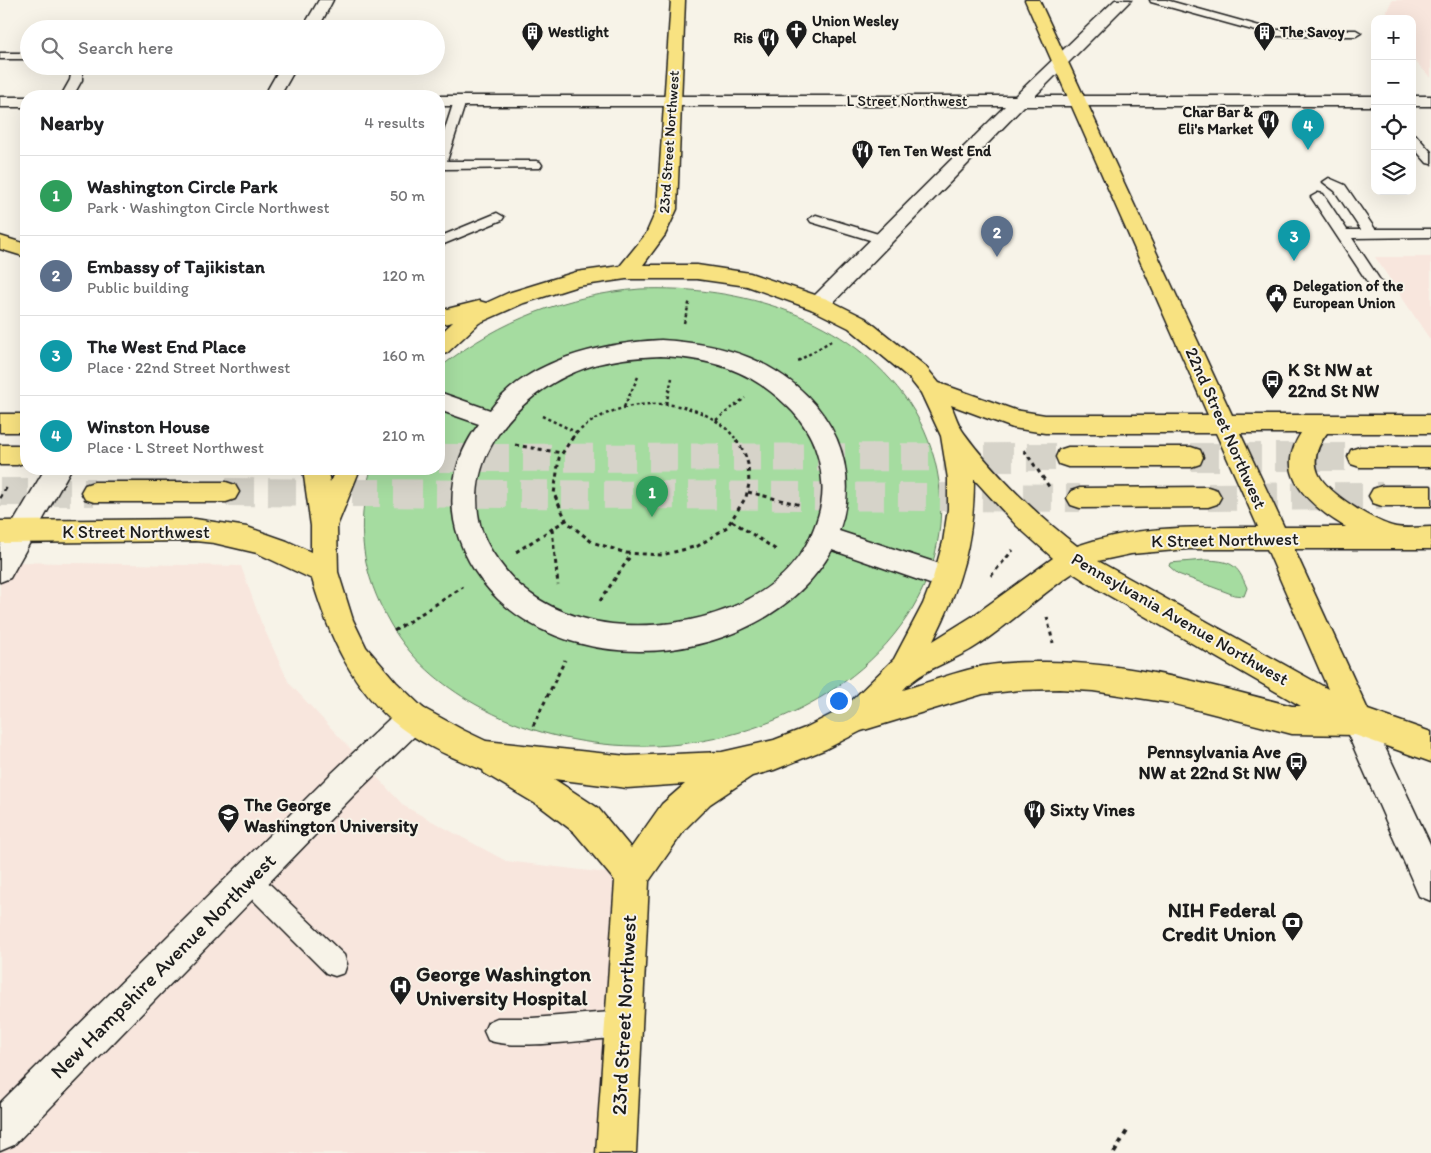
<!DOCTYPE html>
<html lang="en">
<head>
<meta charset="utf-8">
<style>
  body { margin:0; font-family:Itim,sans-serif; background:#f6f6f6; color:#202124 }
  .controls { position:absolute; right:15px; top:15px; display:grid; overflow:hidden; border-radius:10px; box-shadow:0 5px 20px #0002 }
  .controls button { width:45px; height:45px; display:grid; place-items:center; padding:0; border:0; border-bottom:1px solid #e0e0e0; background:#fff; color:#202124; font:25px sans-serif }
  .you { position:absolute; left:838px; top:700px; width:18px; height:18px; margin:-12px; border:4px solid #fff; border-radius:50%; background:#1a73e8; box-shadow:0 0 0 8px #1a73e833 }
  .badge { display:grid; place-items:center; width:32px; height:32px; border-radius:50%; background:#0b8043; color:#fff; font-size:16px; font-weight:700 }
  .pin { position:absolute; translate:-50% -41px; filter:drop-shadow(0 1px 2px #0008) }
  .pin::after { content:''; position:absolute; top:26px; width:18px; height:15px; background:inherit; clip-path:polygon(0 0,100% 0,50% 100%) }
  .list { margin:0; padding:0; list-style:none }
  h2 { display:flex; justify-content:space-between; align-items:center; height:65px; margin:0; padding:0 20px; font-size:21px }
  h2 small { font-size:16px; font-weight:400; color:#757577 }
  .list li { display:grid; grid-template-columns:32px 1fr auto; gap:15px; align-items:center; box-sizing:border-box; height:80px; padding:0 20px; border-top:1px solid #e0e0e0 }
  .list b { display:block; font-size:19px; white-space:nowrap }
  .list p { margin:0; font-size:16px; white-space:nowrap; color:#757577 }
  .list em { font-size:16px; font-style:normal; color:#757577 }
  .icon { flex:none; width:28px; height:28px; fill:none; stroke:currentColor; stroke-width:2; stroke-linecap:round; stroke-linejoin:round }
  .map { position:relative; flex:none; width:1431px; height:1153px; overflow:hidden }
  .search { position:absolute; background:#fff; box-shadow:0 5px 20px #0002; left:20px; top:20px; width:425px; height:55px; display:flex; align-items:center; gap:12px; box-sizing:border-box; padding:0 18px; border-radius:28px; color:#757577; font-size:19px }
  .panel { position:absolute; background:#fff; box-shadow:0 5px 20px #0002; left:20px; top:90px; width:425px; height:385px; border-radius:20px }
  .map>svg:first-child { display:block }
</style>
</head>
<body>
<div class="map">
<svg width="1431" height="1153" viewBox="0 0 1431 1153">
  <rect width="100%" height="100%" fill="#f7f3e8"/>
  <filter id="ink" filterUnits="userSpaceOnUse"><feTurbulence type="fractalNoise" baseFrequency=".02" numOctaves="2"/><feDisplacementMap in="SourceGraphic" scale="10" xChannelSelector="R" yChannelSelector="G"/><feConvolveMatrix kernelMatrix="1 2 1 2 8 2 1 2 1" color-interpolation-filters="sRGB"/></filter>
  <g filter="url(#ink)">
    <path fill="#f8e6dd" d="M1392,0H1431V78L1412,58V19H1383Z
      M1375,257H1431V341Z
      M12,562L241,566L261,622L289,683L404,806L506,861L632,876L616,1153H0V584Z"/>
    <path fill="#a5dca0" stroke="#607c5e" d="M640,289C741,285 849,316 909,403C941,451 949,510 932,565C894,684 754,749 636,746C579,745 524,732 475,704C441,685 410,658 391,625C361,573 355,526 371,469H439V369L443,365C501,320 567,295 640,289Z
      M1204,560C1231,561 1237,563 1247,588L1244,596L1234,595L1178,574L1169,566L1170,563Z"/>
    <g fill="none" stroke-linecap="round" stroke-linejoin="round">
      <path stroke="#d6d3c9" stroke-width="28" stroke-dasharray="28 14" stroke-linecap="butt" d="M1191,457H1360
        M439,458L1068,457
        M0,492H94
        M226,492L1080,498
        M1208,497L1382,496"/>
      <defs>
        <path id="lane" d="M1150,0H1166L1274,30H1356L1361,33L1356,36H1274L1151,2Z
          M0,53H29V59H0Z
          M71,66H82V80L73,96H61L70,80L72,69Z
          M460,97L466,101L447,161H536L540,162L542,165L540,168L444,169L439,171V148L454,101Z
          M1412,134L1416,135L1431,152V164L1427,163L1412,146Z
          M1329,178L1345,185L1375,229H1431V237L1352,238L1382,283L1380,286H1370L1311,197L1318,193L1323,194L1347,230H1361L1335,191L1323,182Z
          M497,213L504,217L502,220L439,246V237Z
          M816,215L888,237L890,240L888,243L883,244L811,222L809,219Z
          M248,867L256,871L344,955L347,964L344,973L335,976L326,973L240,887L236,879L240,871Z
          M624,1011L633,1015L637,1024L633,1033L624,1037C593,1039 514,1051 488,1040L484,1031L488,1022L497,1018H532Z"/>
        <path id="street" d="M319,0H333L318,29H302Z
          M281,66H297L280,96H264Z
          M661,340C691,342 722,346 750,358C820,387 866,456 839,531L940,564L944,572L940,580L930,584L832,550C758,682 515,691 459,539C445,500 454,457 479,424L439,410V392L490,410C528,359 602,343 661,340ZM661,356C709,358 750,370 785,404C808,425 820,450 822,481C824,497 820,513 814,528C785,605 687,632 612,624C571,619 528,601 503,567C493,554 484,541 480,524C464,457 517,396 575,372C602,360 632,357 661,356Z
          M45,469H71L10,578L0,582V545Z"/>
        <path id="secondary" d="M1115,0H1131L1035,96H1375V106H1024L827,309L819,311L811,309L808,304L811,299L1005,106H439L437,96H1015Z
          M1412,96H1431V106H1412Z
          M0,97H26V107H0Z
          M412,704L423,708L427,718L423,728L353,796L14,1145L0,1151V1103L331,774L401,708Z
          M1357,707L1368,711L1431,846V901L1419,896L1342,721L1346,711Z"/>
        <path id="primary" d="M671,0H685L677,209L665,235L643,265H697L750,273L827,299L865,318L925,366L939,383L1015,410L1045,415H1208L1025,0H1039L1232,415H1431V433H1327C1318,445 1312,458 1318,473C1326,493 1376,523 1396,527C1407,529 1420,527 1431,527V549H1294L1368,710L1431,732V762L1355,735L1292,734L1171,703L1093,691L1059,689L1020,690L983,694L861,731L826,749L774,770L752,776L710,804L686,828L649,881L636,1153H596L615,881L574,832L541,807L484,773L483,770C455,759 425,746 401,728C352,690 329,636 312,579L257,553L214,543L195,541L0,543V521L195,519L247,527L287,541L311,552V526L303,469H327L330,482L336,469H360L337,526L338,572L353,620L366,647L396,682L423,708L463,730L486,741L627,756L722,752L774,740L805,728L844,708L894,659L923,604L933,578L943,542L948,509V479L941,436L921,393L909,378L849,328L811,309L747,286L697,279H626L578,286L524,303L479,323L447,353L439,355V335L453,322L439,325V311L479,301L486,303L508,293L576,272L620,266L646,234L657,209ZM951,405L1013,428L1045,433H1216L1258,527C1197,527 1135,525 1077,546C1038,516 993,473 964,433C958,425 955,414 951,405ZM1240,433H1301C1296,441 1292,449 1291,459C1288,488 1323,514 1346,527H1284ZM974,479L1017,526L1053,558L973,616L933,641C961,586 974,541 974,479ZM1188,549H1267L1328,689L1098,561L1131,554ZM1073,573L1101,591L1301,706H1292C1208,684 1123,660 1035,662C1018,662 999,663 983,666C956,672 929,682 903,690C923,668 953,662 978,645C1011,623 1040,595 1073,573ZM554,779L627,788L685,784L662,804L631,848L598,808Z
          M0,236L26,244V257L0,249Z
          M0,414H26V432H0Z"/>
        <path id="highway" d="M0,445H17L26,448V462L17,465H0Z
          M1068,447H1191L1200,450L1203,457L1200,464L1191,467H1068L1059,464L1056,457L1059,450Z
          M1360,447H1431V467H1360L1351,464L1348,457L1351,450Z
          M94,482H226L235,485L239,492L235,499L226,502H94L85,499L81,492L85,485Z
          M1382,486H1431V506H1382L1373,503L1369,496L1373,489Z
          M1208,487L1217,490L1221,497L1217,504L1208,507L1080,508L1071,505L1067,498L1071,491L1080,488Z"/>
      </defs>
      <use href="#lane" stroke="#1c1c1c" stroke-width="3"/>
      <use href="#street" stroke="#1c1c1c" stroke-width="3"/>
      <use href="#secondary" stroke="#1c1c1c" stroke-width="3"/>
      <use href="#primary" stroke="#1c1c1c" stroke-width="3"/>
      <use href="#highway" stroke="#1c1c1c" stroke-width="3"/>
      <path stroke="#1c1c1c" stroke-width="2.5" stroke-dasharray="3 3" stroke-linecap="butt" d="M684,323L690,300
        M798,361L831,341
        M666,404L672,378
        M624,407L638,377
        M542,416L578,433
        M716,420L745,398
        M572,438C611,394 697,391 735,438"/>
      <path stroke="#1c1c1c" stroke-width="3" stroke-dasharray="4 4" stroke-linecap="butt" d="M573,437L559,458L554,494L567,522L592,542L626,553L662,555L698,546L727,527L746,497L749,484L748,464L744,452L734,437
        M515,445L562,453
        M1024,450L1050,488
        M748,492L801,505
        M0,498L8,485
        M732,521L778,551
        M552,529L558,585
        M516,552L566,520
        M991,576L1013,550
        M600,601L631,555
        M1047,617L1053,643
        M394,631L463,587
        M533,726L565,660"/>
      <path stroke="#1c1c1c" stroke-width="4" stroke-dasharray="5 5" stroke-linecap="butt" d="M1114,1153L1127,1131"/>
      <use href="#lane" fill="#f7f3e8" fill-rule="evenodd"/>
      <use href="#street" fill="#f7f3e8" fill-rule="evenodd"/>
      <use href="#secondary" fill="#f7f3e8" fill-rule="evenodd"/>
      <use href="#primary" fill="#f8e281" fill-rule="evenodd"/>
      <use href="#highway" fill="#f8e281" fill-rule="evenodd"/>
    </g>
  </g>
  <defs>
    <symbol id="church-pin" viewBox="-11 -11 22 30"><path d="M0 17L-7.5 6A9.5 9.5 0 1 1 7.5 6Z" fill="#1c1c1c" stroke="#f7f3e8"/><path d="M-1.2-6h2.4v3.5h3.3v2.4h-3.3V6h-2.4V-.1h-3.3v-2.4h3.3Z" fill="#fff"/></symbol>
    <symbol id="building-pin" viewBox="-11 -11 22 30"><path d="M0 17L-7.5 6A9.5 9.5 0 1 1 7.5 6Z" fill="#1c1c1c" stroke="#f7f3e8"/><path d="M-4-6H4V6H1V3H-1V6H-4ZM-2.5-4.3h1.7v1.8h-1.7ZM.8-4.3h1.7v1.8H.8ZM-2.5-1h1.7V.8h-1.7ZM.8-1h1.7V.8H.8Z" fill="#fff"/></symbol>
    <symbol id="restaurant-pin" viewBox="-11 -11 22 30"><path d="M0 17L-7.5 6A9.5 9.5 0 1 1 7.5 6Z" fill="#1c1c1c" stroke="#f7f3e8"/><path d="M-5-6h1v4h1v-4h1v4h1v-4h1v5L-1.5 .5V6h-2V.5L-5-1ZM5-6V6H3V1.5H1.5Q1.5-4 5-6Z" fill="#fff"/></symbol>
    <symbol id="civic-pin" viewBox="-11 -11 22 30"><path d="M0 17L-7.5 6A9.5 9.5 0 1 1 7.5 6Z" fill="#1c1c1c" stroke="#f7f3e8"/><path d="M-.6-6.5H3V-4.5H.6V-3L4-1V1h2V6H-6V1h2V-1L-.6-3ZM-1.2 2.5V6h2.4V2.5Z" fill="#fff"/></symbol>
    <symbol id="bus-pin" viewBox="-11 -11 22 30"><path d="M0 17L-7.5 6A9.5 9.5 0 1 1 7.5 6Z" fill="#1c1c1c" stroke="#f7f3e8"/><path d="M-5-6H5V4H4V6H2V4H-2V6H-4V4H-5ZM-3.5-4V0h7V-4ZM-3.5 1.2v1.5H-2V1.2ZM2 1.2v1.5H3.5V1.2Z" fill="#fff"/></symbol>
    <symbol id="university-pin" viewBox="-11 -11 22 30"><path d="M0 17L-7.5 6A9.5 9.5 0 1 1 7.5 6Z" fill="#1c1c1c" stroke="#f7f3e8"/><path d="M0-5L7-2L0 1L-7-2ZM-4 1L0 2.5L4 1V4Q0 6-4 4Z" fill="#fff"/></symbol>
    <symbol id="bank-pin" viewBox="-11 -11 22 30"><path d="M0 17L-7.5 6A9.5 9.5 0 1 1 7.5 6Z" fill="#1c1c1c" stroke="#f7f3e8"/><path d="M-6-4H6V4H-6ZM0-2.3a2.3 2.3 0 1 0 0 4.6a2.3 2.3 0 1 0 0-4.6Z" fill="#fff"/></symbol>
    <symbol id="hospital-pin" viewBox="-11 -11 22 30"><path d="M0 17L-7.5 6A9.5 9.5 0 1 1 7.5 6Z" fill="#1c1c1c" stroke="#f7f3e8"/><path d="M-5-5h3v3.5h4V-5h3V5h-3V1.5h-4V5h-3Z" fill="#fff"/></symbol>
  </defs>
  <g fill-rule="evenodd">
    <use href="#church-pin" x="784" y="18" width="25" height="34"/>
    <use href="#building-pin" x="520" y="20" width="25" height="34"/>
    <use href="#building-pin" x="1252" y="20" width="25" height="34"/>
    <use href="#restaurant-pin" x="756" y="26" width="25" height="34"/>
    <use href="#restaurant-pin" x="1256" y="108" width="25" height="34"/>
    <use href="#restaurant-pin" x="850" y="138" width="25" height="34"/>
    <use href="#civic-pin" x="1264" y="282" width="25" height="34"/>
    <use href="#bus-pin" x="1260" y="368" width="25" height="34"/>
    <use href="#bus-pin" x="1284" y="750" width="25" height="34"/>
    <use href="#restaurant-pin" x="1022" y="798" width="25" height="34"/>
    <use href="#university-pin" x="216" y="802" width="25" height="34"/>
    <use href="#bank-pin" x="1280" y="910" width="25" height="34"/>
    <use href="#hospital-pin" x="388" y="974" width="25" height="34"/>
  </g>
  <g text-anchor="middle" stroke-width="4" stroke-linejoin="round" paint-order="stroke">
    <g font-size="15" font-weight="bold" fill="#1c1c1c" stroke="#f7f3e8" text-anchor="start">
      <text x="812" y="26">Union Wesley<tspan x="812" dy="17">Chapel</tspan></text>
      <text x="548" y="37">Westlight</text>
      <text x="1280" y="37">The Savoy</text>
      <text x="753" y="43" text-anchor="end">Ris</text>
      <text x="1253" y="117" text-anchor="end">Char Bar &amp;<tspan x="1253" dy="17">Eli's Market</tspan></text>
      <text x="878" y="156">Ten Ten West End</text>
      <text x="1293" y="291">Delegation of the<tspan x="1293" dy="17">European Union</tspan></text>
    </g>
    <g font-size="15" fill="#1c1c1c" stroke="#f7f3e8">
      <text x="907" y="106">L Street Northwest</text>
      <text transform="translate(669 142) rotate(-86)" y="5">23rd Street Northwest</text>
    </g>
    <g font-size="18" font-weight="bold" fill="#1c1c1c" stroke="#f7f3e8" text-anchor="start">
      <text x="1288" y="376">K St NW at<tspan x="1288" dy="21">22nd St NW</tspan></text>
      <text x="1281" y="758" text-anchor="end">Pennsylvania Ave<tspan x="1281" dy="21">NW at 22nd St NW</tspan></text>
      <text x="244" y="811">The George<tspan x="244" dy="21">Washington University</tspan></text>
      <text x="1050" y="816">Sixty Vines</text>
    </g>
    <g font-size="18" fill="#1c1c1c" stroke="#f7f3e8">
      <text transform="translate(1226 428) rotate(66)" y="6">22nd Street Northwest</text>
      <text x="136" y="538">K Street Northwest</text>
      <text transform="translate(1225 540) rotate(-1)" y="6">K Street Northwest</text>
      <text transform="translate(1180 619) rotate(30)" y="6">Pennsylvania Avenue Northwest</text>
    </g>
    <g font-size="21" font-weight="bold" fill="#1c1c1c" stroke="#f7f3e8" text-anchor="end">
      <text x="1276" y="917">NIH Federal<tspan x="1276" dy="24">Credit Union</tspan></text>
      <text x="416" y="981" text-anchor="start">George Washington<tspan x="416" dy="24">University Hospital</tspan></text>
    </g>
    <g font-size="21" fill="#1c1c1c" stroke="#f7f3e8">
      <text transform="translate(163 966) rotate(-45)" y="7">New Hampshire Avenue Northwest</text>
      <text transform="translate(624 1015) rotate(-87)" y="7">23rd Street Northwest</text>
    </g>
  </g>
</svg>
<div class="controls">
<button>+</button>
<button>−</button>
<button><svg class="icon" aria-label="locate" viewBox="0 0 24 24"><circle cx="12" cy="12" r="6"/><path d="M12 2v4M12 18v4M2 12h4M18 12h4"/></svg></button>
<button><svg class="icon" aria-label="layers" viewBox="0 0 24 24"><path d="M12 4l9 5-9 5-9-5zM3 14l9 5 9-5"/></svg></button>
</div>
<div class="you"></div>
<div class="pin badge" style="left:652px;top:517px;background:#2e9e5b">1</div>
<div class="pin badge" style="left:997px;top:257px;background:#5c6f8a">2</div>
<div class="pin badge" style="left:1294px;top:261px;background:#0f9aa8">3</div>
<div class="pin badge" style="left:1308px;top:150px;background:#0f9aa8">4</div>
<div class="search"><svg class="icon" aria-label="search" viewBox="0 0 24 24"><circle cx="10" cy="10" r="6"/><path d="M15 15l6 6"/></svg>Search here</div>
<section class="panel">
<h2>Nearby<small>4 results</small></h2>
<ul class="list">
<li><span class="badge" style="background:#2e9e5b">1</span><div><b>Washington Circle Park</b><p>Park · Washington Circle Northwest</p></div><em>50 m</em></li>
<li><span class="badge" style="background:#5c6f8a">2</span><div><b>Embassy of Tajikistan</b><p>Public building</p></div><em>120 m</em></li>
<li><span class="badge" style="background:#0f9aa8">3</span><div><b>The West End Place</b><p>Place · 22nd Street Northwest</p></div><em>160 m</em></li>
<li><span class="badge" style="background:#0f9aa8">4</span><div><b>Winston House</b><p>Place · L Street Northwest</p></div><em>210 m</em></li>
</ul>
</section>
</div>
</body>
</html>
